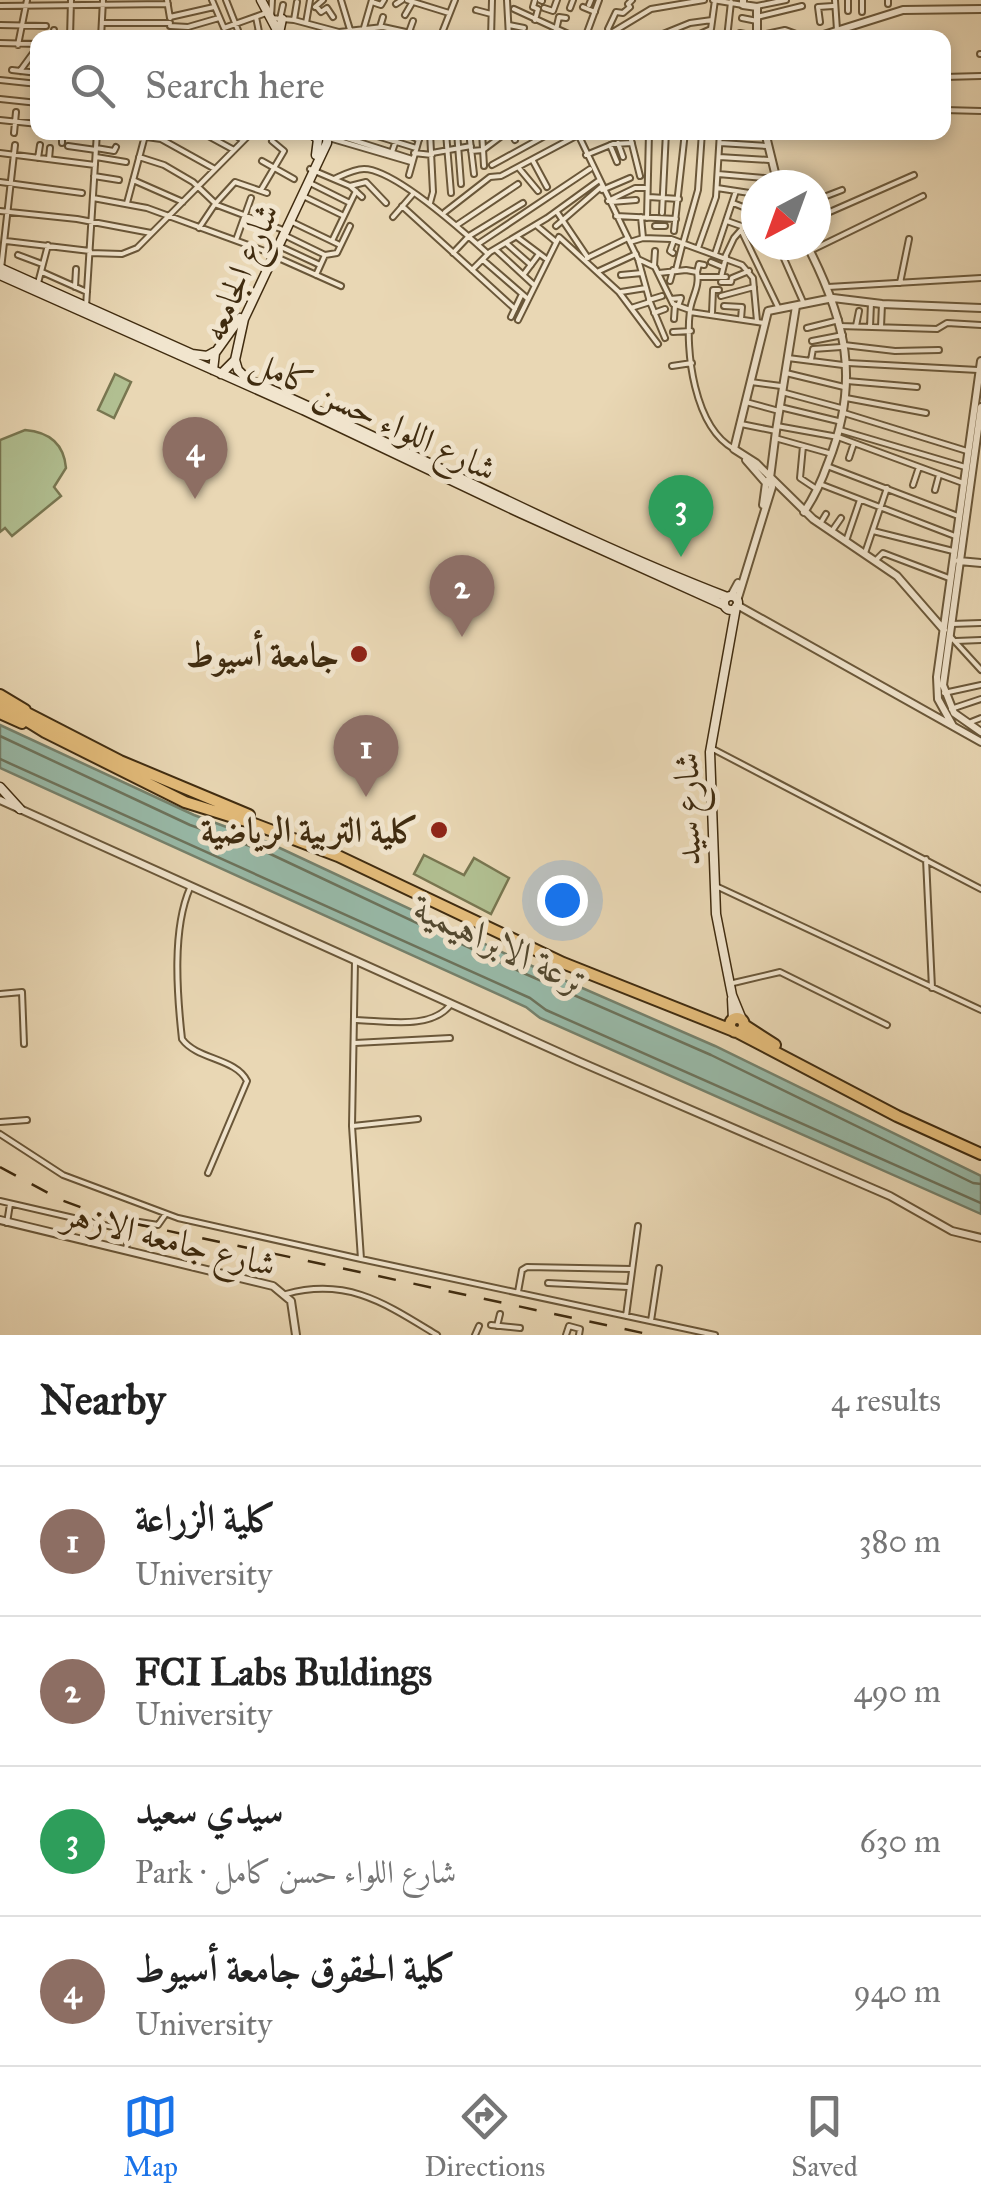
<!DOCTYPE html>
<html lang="en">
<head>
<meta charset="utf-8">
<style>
  body { margin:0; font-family:"IM FELL Great Primer",Amiri,serif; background:#f2f2f2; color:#222 }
  .compass { position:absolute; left:741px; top:170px; width:90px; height:90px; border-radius:50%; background:#fff; box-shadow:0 5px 15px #0003; rotate:221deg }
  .you { position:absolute; left:562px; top:900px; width:35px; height:35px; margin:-25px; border:8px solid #fff; border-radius:50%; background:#1a73e8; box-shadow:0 0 0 15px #1a73e833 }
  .badge { display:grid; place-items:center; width:65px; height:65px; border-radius:50%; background:#1a73e8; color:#fff; font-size:32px; font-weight:700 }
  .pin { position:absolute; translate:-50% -82px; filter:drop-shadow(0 2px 5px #0008) }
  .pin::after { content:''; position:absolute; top:52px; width:35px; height:30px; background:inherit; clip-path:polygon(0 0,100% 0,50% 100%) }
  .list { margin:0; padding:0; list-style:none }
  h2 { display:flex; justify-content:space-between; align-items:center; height:130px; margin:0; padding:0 40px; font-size:42px }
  h2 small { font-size:32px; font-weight:400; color:#767676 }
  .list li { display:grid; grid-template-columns:65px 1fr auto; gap:30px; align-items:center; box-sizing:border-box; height:150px; padding:0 40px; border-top:2px solid #e0e0e0 }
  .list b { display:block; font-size:38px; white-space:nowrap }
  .list p { margin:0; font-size:32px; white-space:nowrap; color:#767676 }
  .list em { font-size:32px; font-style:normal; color:#767676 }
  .icon { flex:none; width:55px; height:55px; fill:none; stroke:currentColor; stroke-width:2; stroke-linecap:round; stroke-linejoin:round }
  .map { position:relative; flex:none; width:981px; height:1335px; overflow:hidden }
  .search { position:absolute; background:#fff; box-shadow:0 5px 15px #0003; left:30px; right:30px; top:30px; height:110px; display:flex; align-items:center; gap:25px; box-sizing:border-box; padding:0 35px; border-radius:20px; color:#767676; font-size:38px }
  .sheet { height:730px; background:#fff }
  nav { display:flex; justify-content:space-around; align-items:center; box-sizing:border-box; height:140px; border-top:2px solid #e0e0e0; background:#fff; font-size:28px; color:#767676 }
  nav a { display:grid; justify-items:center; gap:5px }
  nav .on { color:#1a73e8 }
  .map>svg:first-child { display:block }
</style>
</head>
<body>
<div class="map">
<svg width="981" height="1335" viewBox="0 0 981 1335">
  <rect width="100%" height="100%" fill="#e9d7b4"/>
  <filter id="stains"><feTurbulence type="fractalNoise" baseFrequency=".002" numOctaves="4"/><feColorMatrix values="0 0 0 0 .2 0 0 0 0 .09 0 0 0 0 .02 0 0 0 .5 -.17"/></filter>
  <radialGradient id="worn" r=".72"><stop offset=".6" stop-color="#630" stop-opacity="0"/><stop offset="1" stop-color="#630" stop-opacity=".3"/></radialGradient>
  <path fill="#b1bf91" stroke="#787650" stroke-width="2.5" d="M115,374L131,382L114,418L98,410Z
    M25,430C49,432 64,444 66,468L54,487L61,496L12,536L5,528L0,532V440Z
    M424,855L464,875L474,858L509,878L491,914L414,874Z"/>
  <path fill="#98baa9" stroke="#75816c" stroke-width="2.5" d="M0,725L194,815L267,842L525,963L715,1046L981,1176V1214L540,1018L526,1007L0,768Z"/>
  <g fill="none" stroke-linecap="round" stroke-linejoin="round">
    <path stroke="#6c735c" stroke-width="2.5" d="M0,736L190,825L264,851L521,972L711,1055L973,1183L981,1184
      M0,759L530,998L546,1010L981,1203"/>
    <defs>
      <path id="minor" d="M167,0L170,18
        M212,0L224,28L266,13
        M226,0L241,38
        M272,0L271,18L294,20L339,32L383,27L433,38
        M341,0L351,33
        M407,0L449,13
        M507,0L509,37
        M540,0L542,1
        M713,0L743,5
        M835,0L837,30
        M862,0V12
        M372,2L381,5L384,0
        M396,4L402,0
        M888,4V0
        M589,5L591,0
        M0,6L168,4
        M316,6L321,12L327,8L333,17
        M757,6L786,0
        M315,7L323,0
        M583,7L595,12
        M544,8L553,11L557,0
        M570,8L573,0
        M514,9L577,38
        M476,10L491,14
        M848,11V0
        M405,15L412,3
        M170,17L214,7
        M757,17L802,6
        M742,18L757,21
        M280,19L283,5
        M294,20L297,2
        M535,20L538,9L533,7L535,0
        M820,22L818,7L833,6
        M102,23H170
        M306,23L310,0
        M0,25L46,26
        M509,25L524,28
        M170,26L188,27L219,18
        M380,27L383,17
        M556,30L559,17L566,18
        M363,31L372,0
        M409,32L413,21
        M740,33L755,36
        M54,38V30
        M70,38L71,0
        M101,38L103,0
        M244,38L259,32L256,17
        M440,38L455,0
        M491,38L492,0
        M536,38V34
        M585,38L599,0
        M603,38L651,9L704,0
        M612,38L608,29L616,12L623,13L630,7L628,4L632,0
        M653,38L690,23L712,20
        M691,38L711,29L715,0
        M727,38L731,2
        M0,43L38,44
        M18,45L27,0
        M980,54H981
        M12,70L38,73
        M20,71L36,49
        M944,77L981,76
        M0,80L38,84
        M0,99L38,103
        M944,110L981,111
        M0,120L38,124
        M110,132L161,139L215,169
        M201,132L234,150
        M230,132L243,140
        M403,132L419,140
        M457,132L461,184
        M469,132L474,174
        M482,132L484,166
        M511,132L515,140
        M577,132L638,259L650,302L665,338
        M629,132L640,176
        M14,133L16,112
        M331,133L412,159
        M446,133L451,193
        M374,135L416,148
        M329,138L411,162
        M62,143V132
        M618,143L623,157
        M720,143L767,146
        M610,145L617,162
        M68,146L96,150
        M96,148L114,151L116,147
        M471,151L483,150L507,132
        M392,152L399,132
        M0,153L95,165
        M414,153L432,155
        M432,153L471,146
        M586,155L613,144L632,143
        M96,157L126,162
        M139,157L164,165L193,182L217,205L286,231
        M719,157L769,160
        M38,158L40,145
        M49,159L50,148
        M262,161L294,179
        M533,161L547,187
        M492,165L552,132
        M518,167L538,191
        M310,169L350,186L362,197
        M718,174L776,179
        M409,175L421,132
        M94,176L119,180
        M334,179C343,175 354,169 364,169C394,169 465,233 487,253
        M133,180L183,202
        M0,182L82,193
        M310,183L350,203
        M350,186L366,182L386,203
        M717,188L756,194
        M261,190L284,151L272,141
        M602,190L630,178
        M303,196L344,216
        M649,197L679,199
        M93,198L147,208L270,253
        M816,200L842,190
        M608,201L635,188H645
        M611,202L636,200
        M127,203L146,132
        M430,203L433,192L430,132
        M733,203L756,212
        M402,206L515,309
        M0,211L77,219L151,233
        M445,212L490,177L501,176L578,135
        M557,212L588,258
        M662,213L666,132
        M616,216L676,219
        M393,217L413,194
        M641,217L643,238
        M647,218L649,132
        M816,218L914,175
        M290,221L340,245
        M727,221L744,227
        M457,225L518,184
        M536,225L555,241
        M556,226L601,187
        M655,226H665
        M199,228L215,204L235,182L267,193
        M741,230L779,309
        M674,231L685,132
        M284,235L325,255
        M517,237L545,258
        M236,240L251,198
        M6,241L90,251
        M332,241L356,191
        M630,242L643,238L671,239L742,265L753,278L757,321
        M506,243L531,265
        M683,243L698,190L702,132
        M478,244L590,169
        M778,245L804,304
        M279,246L320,265
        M698,248L716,197L720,132
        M495,249L534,285
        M810,251L923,196
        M90,253L122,254L137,248L252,132
        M453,253L469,236L523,203
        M673,253L670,251L674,240
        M715,254L736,191
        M18,255L42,264
        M274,256L341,286
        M725,257L734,238L756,213
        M587,258L628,238
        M638,259L655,267L673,304L690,310
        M483,260L528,299
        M711,262L723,267
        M654,266L655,251
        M1,269L15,145
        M472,270L490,252L547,218L598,181
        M676,270L683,242
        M599,271L636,254
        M42,272L87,292
        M697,272C700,287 692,296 690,310C685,351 694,427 734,449
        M697,272L699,264L704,265
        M659,273L686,270L697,272
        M524,274L539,254
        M316,275L325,255L337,253L350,226
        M621,275L642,273
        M698,277H726
        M721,277L726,257
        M670,281L673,270
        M721,282H731L732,278L749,271
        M38,283L48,245
        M900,283L909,239
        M75,287L76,269
        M828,287L981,278
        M621,292L646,288
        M721,296L754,287
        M671,299L681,298L678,306
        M649,300L662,296
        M724,306L742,307L741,319
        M86,307L97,132
        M631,308L650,302
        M690,312L764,323
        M654,313L665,309
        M712,313L713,290H719
        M511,317L522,294
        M674,319L675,305
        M518,320L559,237L619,292L658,344
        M840,326L937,329L947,323L981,325
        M856,326L859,311
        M870,327L871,303
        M881,327L882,304
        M807,328L839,320
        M673,332L691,331
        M812,341L843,335
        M844,345L895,351L939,350
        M788,358L843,365
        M811,360L813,349L841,347
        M848,363L978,370
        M672,366L692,363
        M786,373L844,387
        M847,381L917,387
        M751,382L781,386
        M782,392L841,408
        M846,398L926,413
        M746,402L779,411
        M780,407L838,421
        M844,413L967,451
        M741,424L776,431
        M777,426L838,437L963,483
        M840,430L965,467
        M775,438L832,454
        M803,446L800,478L815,488
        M849,458L854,443
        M827,466L958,516
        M820,484L955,536
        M913,485L919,467
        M935,490L939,475
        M820,524L826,514
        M832,531L841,518
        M873,531L953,551
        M846,541L860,500
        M865,553L887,488
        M876,560L883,553L949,578
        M951,624L981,623
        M949,635L981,670
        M956,641L981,640
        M944,693L981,685
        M951,709L981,699
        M971,722L981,718
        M711,748L981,889
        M926,859L932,988
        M718,887L981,1010
        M190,888C172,929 177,994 182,1039C197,1060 236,1058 247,1081L208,1173
        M355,961L352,1126L361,1259L715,1335
        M729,984L780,972L887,1025
        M0,994L22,992L24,1044
        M357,1020C387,1021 432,1030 451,1004
        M355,1043L450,1038
        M0,1122L27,1120
        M353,1126L418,1119
        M0,1134L63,1175L178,1218L361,1259
        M0,1201L130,1231
        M7,1223L10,1204
        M126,1248L133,1221L158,1225L165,1215
        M548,1283L628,1287
        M518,1292L522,1270L527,1267L631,1269
        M286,1294C348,1277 386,1304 437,1335
        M626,1316L638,1226
        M651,1321L659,1268
        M491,1325L520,1328
        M497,1326L500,1314
        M475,1335L479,1326
        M566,1335L569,1326L580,1329L579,1335"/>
      <path id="tertiary" d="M743,0V5L757,7V38
        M757,37L785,31L804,38
        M814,38L903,10L981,9
        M765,132L778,185
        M981,407L943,685L954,713L981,732
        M734,449L768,311L833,298L882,304L981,308
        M734,449L756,463L813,519L897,576L944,630
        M746,460L766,483
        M763,505L766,483L770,478
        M804,512C815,496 822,480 828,463C861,380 846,321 807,245
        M959,561L981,563
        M731,596L738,583
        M737,601L772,487L770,478L776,431L796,306
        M737,605L981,742
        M953,726L938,699L937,677L981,361
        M0,800L578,1061L890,1196L952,1231L981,1238
        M0,1220L273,1286L291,1301L296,1335"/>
      <path id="secondary" d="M261,0L278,32
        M278,38L282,19
        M309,132L318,139L316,155
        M0,268L192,354L207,356L214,352
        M0,275L303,410L520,513L724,605
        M235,360L238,370L247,379C408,448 563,534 727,597
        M213,370L215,353L240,318
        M221,374L235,360L244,319L327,143L328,132
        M724 603a7 7 0 1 1 14 0a7 7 0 1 1-14 0Z
        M736,607L710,752L716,914L732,995L743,1022
        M0,787L20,809
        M732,999L733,1019"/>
      <path id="primary" d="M0,695L25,710
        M0,704L45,732L185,802L249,822L338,856L563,963L734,1031
        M19,709L120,761L249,815
        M0,713L22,723
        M730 1025a7 7 0 1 1 14 0a7 7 0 1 1-14 0Z
        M744,1025L775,1045
        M737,1032L897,1116L981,1154"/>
    </defs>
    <use href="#minor" stroke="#6a5739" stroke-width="8"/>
    <use href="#tertiary" stroke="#6a5739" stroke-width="10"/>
    <use href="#secondary" stroke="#402c10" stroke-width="11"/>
    <use href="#primary" stroke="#402c10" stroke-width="14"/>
    <use href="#minor" stroke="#f1e5ce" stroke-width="4"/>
    <use href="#tertiary" stroke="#f1e5ce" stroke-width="6"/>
    <use href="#secondary" stroke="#f1e5ce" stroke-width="8"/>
    <use href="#primary" stroke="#e4bc7a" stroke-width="10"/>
    <path stroke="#402c10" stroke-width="2.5" stroke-dasharray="18 18" stroke-linecap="butt" d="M0,1167L61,1200L113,1219L652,1335"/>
  </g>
  <g fill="#8f2418" stroke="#f1e5ce" stroke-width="4">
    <circle cx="359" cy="654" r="10"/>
    <circle cx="439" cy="830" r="10"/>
  </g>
  <g text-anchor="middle" stroke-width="10" stroke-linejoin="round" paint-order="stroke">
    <g font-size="35" fill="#402c10" stroke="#f1e5ce">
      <text transform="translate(240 272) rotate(-67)" y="12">شارع الجامعه</text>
      <text transform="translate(374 415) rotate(25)" y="12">شارع اللواء حسن كامل</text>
      <text transform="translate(687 809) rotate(-91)" y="12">شارع سيد</text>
      <text transform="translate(170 1239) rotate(14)" y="12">شارع جامعه الازهر</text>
    </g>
    <g font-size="35" font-weight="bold" fill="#402c10" stroke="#f1e5ce" text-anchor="end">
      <text x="339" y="666">جامعة أسيوط</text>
      <text x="419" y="842">كلية التربية الرياضية</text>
    </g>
    <g font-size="38" font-style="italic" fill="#52482f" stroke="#f1e5ce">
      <text transform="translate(502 945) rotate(25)" y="13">ترعة الابراهيمية</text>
    </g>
  </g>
  <rect width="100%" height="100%" filter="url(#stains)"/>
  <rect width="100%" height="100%" fill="url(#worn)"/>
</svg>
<svg class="compass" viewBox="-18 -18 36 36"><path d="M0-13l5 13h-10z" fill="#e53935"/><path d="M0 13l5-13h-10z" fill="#767676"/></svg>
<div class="you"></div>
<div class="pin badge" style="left:366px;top:797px;background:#8d6e63">1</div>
<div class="pin badge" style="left:462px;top:637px;background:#8d6e63">2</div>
<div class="pin badge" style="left:681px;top:557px;background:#2e9e5b">3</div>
<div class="pin badge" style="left:195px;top:499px;background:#8d6e63">4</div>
<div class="search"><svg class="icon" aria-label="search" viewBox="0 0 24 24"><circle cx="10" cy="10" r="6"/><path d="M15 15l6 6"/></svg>Search here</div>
</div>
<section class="sheet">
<h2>Nearby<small>4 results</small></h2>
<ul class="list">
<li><span class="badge" style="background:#8d6e63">1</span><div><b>كلية الزراعة</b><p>University</p></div><em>380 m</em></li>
<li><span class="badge" style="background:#8d6e63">2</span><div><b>FCI Labs Buldings</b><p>University</p></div><em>490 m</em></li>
<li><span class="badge" style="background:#2e9e5b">3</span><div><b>سيدي سعيد</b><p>Park · شارع اللواء حسن كامل</p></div><em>630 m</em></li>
<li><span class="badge" style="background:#8d6e63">4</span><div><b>كلية الحقوق جامعة أسيوط</b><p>University</p></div><em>940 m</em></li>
</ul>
</section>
<nav>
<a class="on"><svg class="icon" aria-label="map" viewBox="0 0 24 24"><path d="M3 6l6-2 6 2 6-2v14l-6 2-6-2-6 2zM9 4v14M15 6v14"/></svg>Map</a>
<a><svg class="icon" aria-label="directions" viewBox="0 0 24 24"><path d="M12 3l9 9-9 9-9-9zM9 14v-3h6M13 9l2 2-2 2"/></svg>Directions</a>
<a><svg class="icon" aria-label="saved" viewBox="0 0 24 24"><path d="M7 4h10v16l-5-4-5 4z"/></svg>Saved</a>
</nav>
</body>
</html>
